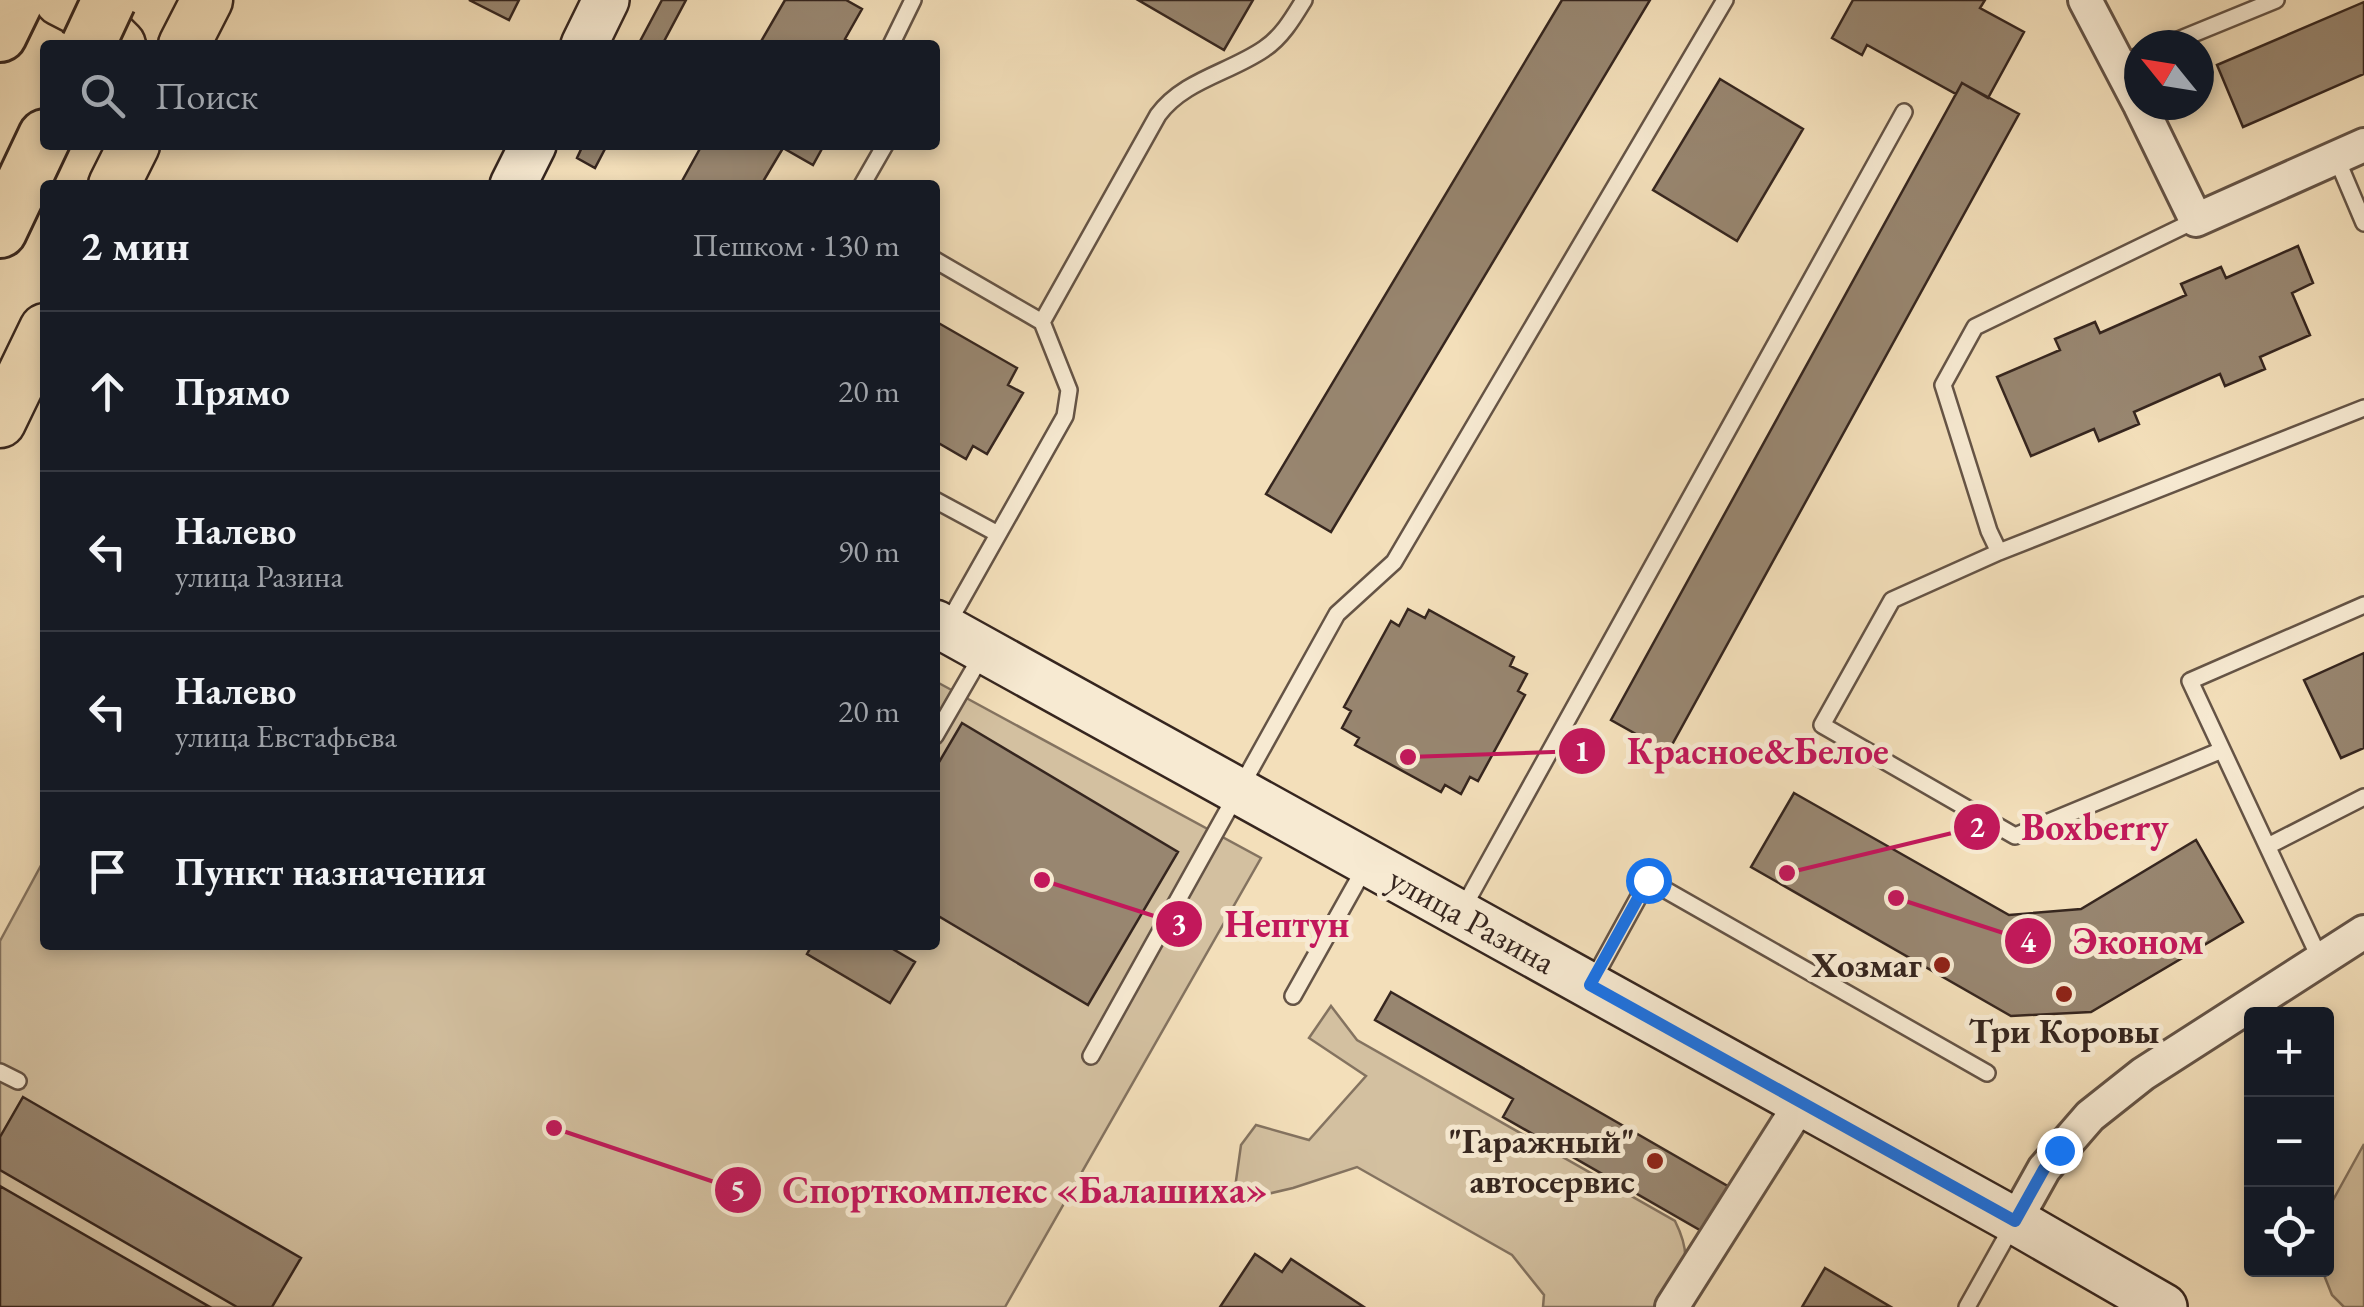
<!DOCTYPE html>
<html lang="ru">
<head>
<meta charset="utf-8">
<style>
  body { margin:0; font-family:"EB Garamond",serif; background:#242831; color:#f1f3f6 }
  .controls { position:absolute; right:30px; bottom:30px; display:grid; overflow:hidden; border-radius:10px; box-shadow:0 5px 15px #0003 }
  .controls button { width:90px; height:90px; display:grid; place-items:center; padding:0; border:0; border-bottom:2px solid #363941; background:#171b24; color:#f1f3f6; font:50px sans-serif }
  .compass { position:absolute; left:2124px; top:30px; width:90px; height:90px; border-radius:50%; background:#171b24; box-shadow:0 5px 15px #0003; rotate:300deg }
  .stop { position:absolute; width:30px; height:30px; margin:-22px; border:8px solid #1a73e8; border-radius:50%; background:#fff }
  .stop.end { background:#1a73e8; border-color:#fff; box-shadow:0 2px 10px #0008 }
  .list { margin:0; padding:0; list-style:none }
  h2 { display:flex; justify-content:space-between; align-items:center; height:130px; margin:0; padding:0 40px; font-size:42px }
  h2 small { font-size:32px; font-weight:400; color:#9ea1a6 }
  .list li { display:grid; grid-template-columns:65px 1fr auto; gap:30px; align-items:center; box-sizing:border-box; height:160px; padding:0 40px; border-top:2px solid #363941 }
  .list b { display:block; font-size:38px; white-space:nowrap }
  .list p { margin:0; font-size:32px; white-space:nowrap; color:#9ea1a6 }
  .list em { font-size:32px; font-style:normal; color:#9ea1a6 }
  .icon { flex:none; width:55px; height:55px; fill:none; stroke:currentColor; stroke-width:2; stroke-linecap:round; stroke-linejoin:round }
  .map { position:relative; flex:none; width:2364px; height:1307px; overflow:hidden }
  .search { position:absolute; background:#171b24; box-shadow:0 5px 15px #0003; left:40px; top:40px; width:900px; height:110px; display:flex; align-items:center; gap:25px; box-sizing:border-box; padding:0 35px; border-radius:10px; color:#9ea1a6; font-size:38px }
  .panel { position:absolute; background:#171b24; box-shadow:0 5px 15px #0003; left:40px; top:180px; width:900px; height:770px; border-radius:10px }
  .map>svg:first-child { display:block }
</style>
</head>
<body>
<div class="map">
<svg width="2364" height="1307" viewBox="0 0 2364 1307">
  <rect width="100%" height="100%" fill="#f3dfba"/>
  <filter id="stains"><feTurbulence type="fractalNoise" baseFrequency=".002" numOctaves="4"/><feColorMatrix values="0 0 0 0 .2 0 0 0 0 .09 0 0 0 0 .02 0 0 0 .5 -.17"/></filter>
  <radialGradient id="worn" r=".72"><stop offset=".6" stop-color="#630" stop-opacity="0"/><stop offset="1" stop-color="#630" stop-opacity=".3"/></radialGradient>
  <path fill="#d3c0a0" stroke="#847360" stroke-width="2.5" d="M935,681L1261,858L1005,1307H0V941L45,858V945H935Z
    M1331,1006L1357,1040L1675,1221C1694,1259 1685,1272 1664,1307H1543L1544,1295L1512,1255L1357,1167L1293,1188L1233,1202L1241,1145L1256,1125L1309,1140L1366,1076L1309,1038Z
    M2364,1144V1307H2344L2332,1295L2322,1270H2326L2327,1211Z"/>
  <path fill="#988670" stroke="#36261f" stroke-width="2.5" d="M469,0H519L509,20Z
    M662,0H686L662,45H638Z
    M785,0H846L862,9L845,39L855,45H759Z
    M1138,0H1253L1224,50Z
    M1562,0H1650L1331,532L1266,494Z
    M1853,0H1985L1980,8L2024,32L1988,98L1962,83L1956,94L1867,45L1862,55L1832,38Z
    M2364,2V74L2243,127L2217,65Z
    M1720,79L1803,129L1737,241L1653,190Z
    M1962,83L2019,114L1668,752L1611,720Z
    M583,145H607L595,168L577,158Z
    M702,145H824L813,165L783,148L761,185H667L682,181Z
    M2298,246L2313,283L2292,293L2310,335L2260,357L2265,369L2225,386L2220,374L2134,412L2139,424L2099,441L2094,429L2031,456L1997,377L2060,350L2055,339L2095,322L2100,333L2186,295L2181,284L2221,267L2226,278Z
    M935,321L1017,368L1008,385L1023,393L987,454L973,446L966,459L935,441Z
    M1408,609L1425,618L1429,610L1514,657L1510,666L1527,674L1518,691L1525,695L1478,781L1470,777L1461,794L1445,785L1441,792L1355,745L1359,738L1342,728L1351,711L1344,707L1391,621L1399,626Z
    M2364,653V748L2341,758L2304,680Z
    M962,723L1178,852L1088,1005L935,914V769Z
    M1794,793L2009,915L2081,909L2196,840L2243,922L2091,1012L2011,1016L1751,867Z
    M812,945H886L915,962L890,1003L807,954Z
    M1391,992L1738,1192L1712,1237L1503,1117L1513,1099L1375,1020Z
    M23,1097L301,1258L272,1307H237L0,1170V1137Z
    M0,1186L210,1307H0Z
    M1255,1254L1282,1272L1291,1259L1364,1307H1220Z
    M1825,1268L1891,1307H1802Z"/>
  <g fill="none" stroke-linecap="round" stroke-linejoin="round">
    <defs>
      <path id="service" d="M891,45L913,0
        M2166,45L2276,0
        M2120,64L2139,56
        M2336,157L2364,223
        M862,185L885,145
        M2196,220L1975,327L1943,385L1989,531L1999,552L2364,408
        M935,260L1042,322
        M935,500L998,534
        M1999,552L1892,600L1822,725L2015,836L2222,750
        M947,625L1065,416L1069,390L1042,322L1158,115C1184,80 1229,73 1264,49C1282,37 1293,18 1304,0
        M935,736L983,653
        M2268,846L2364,797
        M1462,910L1904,112
        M2320,959L2190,681L2364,605
        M1592,982L1648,880L1987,1073
        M1293,996L1367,864
        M1091,1056L1337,614L1394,562L1725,0
        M0,1072L18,1081
        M1967,1307L2014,1223"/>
      <path id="minor" d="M2085,0L2139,103
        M2140,105L2196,220L2364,145
        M2015,1221L2044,1169L2090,1116L2143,1074L2364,932
        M1672,1307L1801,1103"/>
      <path id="secondary" d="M584,45L606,0
        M513,185L533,145
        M935,623L2015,1221L2164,1307"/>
      <path id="primary" d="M60,0L91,16L120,45
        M184,45L207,0
        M114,185L134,145
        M0,422L45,329"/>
      <path id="trunk" d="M0,35L17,0
        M0,231L45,136"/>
    </defs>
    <use href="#service" stroke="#655446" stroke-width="20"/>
    <use href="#minor" stroke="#655446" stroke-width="38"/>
    <use href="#secondary" stroke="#36261f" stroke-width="50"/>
    <use href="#primary" stroke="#36261f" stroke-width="55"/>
    <use href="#trunk" stroke="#36261f" stroke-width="58"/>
    <use href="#service" stroke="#f7ead2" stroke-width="15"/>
    <use href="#minor" stroke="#f7ead2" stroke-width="32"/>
    <use href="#secondary" stroke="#f7ead2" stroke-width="45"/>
    <use href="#primary" stroke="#f3dfba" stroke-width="50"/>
    <use href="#trunk" stroke="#f3dfba" stroke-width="52"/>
    <defs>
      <path id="trunk-bridge" d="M88,45L109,0"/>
    </defs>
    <use href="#trunk-bridge" stroke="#36261f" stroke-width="58" stroke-linecap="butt"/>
    <use href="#trunk-bridge" stroke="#f3dfba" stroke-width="52"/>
  </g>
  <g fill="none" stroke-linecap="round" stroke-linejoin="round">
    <path stroke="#1a73e8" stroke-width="12" d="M1648,880L1590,985L2015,1221L2044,1169L2059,1150"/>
  </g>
  <g fill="#8f2418" stroke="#f7ead2" stroke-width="4">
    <circle cx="1942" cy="965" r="10"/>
    <circle cx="2064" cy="994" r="10"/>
    <circle cx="1655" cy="1161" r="10"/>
  </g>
  <g text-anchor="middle" stroke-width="10" stroke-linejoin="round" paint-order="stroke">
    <g font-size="35" fill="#36261f" stroke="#f7ead2">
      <text transform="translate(1472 920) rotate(29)" y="12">улица Разина</text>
    </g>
    <g font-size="35" font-weight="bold" fill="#36261f" stroke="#f7ead2" text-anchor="end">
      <text x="1922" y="977">Хозмаг</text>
      <text x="2064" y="1043" text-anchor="middle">Три Коровы</text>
      <text x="1635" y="1153">"Гаражный"<tspan x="1635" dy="40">автосервис</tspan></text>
    </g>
  </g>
  <path fill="none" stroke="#c2185b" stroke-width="4" d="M1408 757L1582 751M1787 873L1977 827M1042 880L1179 924M1896 898L2028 941M554 1128L738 1190"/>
  <g fill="#c2185b" stroke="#f7ead2" stroke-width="4">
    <circle cx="1408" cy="757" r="10"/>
    <circle cx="1787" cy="873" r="10"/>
    <circle cx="1042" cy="880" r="10"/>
    <circle cx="1896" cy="898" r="10"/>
    <circle cx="554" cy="1128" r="10"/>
    <circle cx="1582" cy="751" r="25"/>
    <circle cx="1977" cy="827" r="25"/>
    <circle cx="1179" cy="924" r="25"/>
    <circle cx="2028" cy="941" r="25"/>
    <circle cx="738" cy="1190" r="25"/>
  </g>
  <g font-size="30" text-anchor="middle" font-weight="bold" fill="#fff">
    <text x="1582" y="761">1</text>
    <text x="1977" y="837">2</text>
    <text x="1179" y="934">3</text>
    <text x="2028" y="952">4</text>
    <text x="738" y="1200">5</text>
  </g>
  <g font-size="38" text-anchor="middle" font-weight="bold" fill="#c2185b" stroke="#f7ead2" stroke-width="10" stroke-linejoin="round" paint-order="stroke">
    <text x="1758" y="764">Красное&amp;Белое</text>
    <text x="2095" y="840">Boxberry</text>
    <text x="1287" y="937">Нептун</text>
    <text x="2138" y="954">Эконом</text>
    <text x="1025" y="1203">Спорткомплекс «Балашиха»</text>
  </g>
  <rect width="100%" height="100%" filter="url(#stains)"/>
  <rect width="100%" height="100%" fill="url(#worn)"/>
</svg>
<div class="controls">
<button>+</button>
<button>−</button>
<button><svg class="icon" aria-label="locate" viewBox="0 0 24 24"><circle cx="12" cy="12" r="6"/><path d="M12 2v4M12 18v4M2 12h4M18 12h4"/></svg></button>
</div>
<svg class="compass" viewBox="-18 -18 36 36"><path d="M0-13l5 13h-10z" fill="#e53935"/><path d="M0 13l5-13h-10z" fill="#9ea1a6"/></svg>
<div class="stop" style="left:1648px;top:880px"></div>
<div class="stop end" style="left:2059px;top:1150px"></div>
<div class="search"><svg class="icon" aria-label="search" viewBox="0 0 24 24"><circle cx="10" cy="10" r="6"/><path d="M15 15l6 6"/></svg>Поиск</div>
<section class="panel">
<h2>2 мин<small>Пешком · 130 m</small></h2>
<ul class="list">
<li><svg class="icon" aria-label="ahead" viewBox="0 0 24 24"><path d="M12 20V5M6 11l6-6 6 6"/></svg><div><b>Прямо</b></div><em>20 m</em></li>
<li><svg class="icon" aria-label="left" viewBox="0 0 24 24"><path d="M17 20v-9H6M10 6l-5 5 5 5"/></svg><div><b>Налево</b><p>улица Разина</p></div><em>90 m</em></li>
<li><svg class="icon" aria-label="left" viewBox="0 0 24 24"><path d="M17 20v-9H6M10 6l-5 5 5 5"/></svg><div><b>Налево</b><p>улица Евстафьева</p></div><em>20 m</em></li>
<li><svg class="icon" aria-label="arrive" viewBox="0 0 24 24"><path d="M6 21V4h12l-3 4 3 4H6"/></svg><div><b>Пункт назначения</b></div></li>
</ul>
</section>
</div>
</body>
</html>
